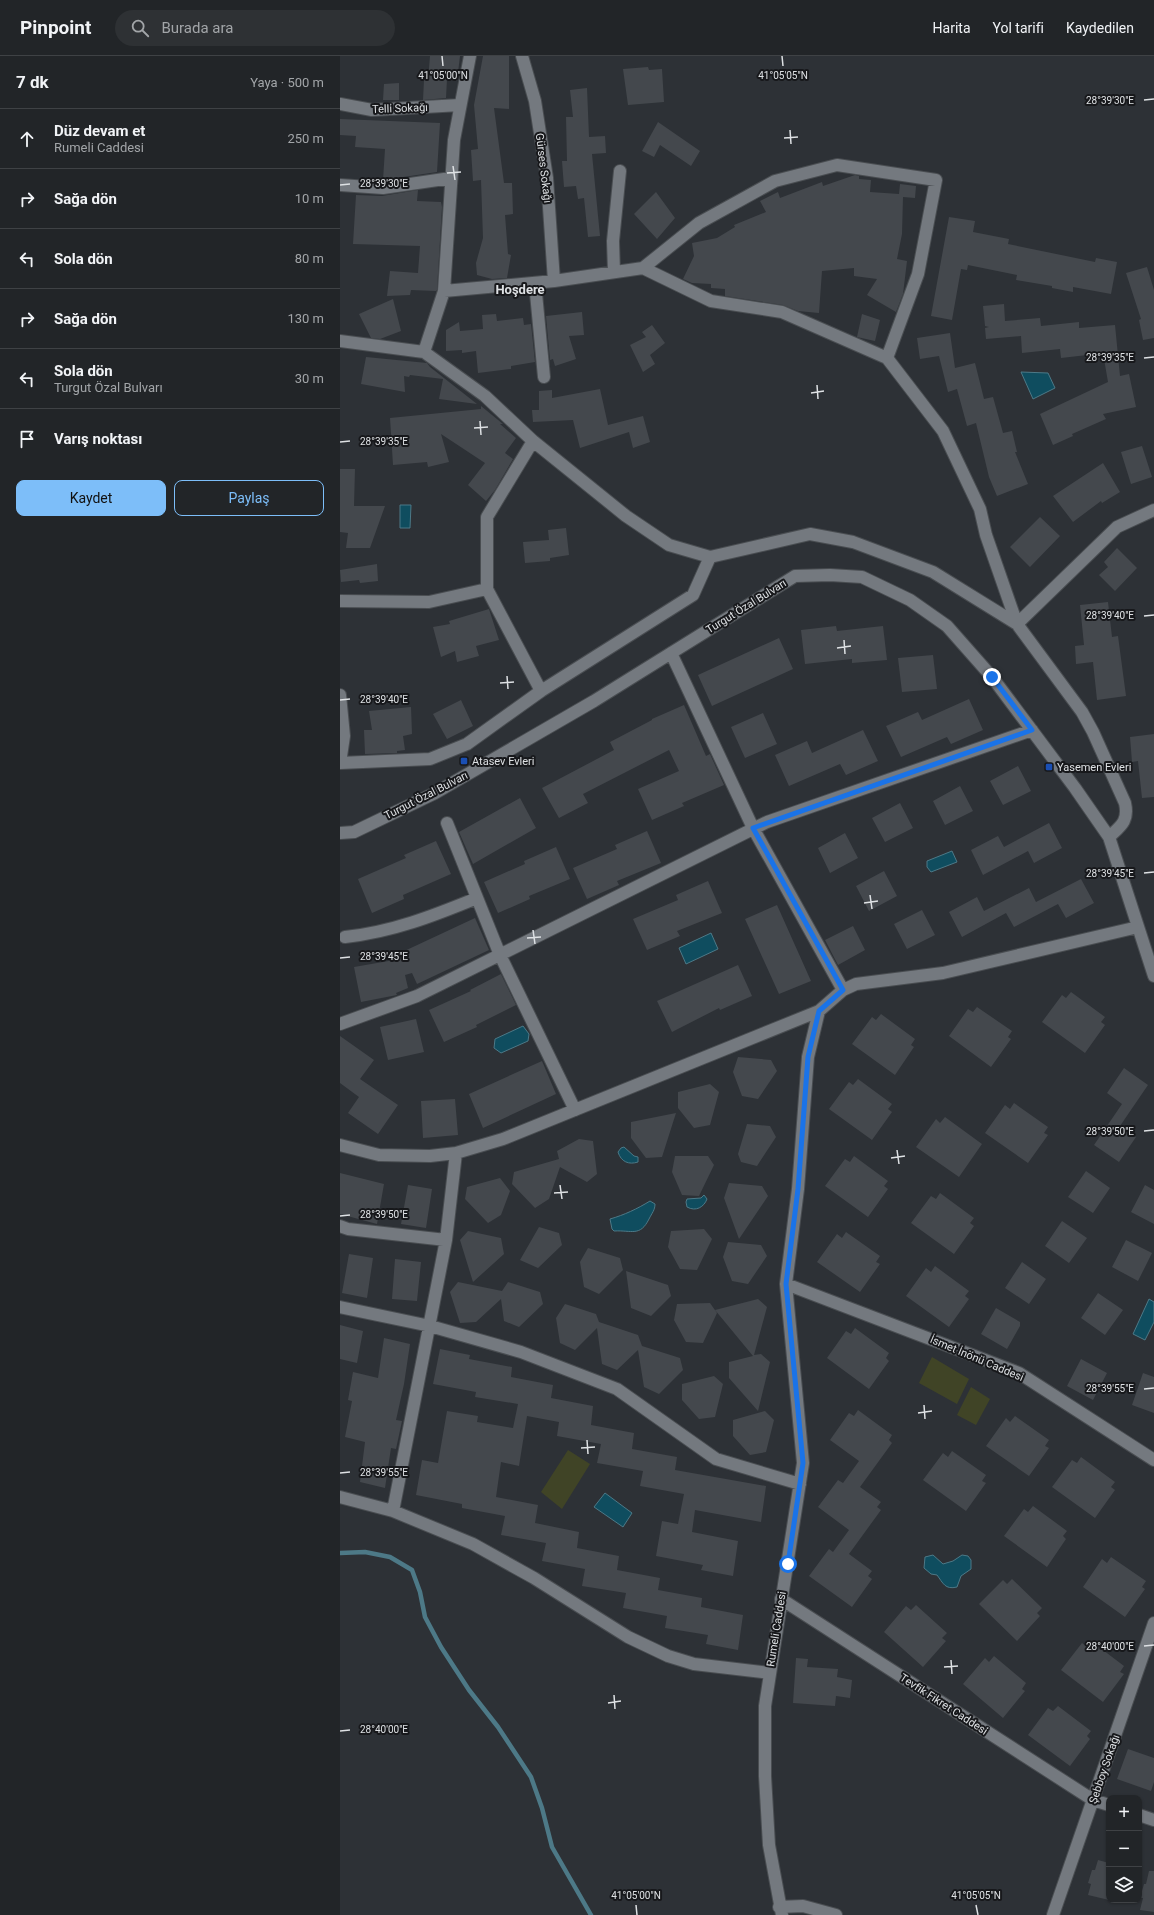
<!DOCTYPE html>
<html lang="tr">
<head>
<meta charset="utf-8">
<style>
  body { margin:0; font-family:Roboto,sans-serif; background:#2e3134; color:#f1f3f6 }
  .controls { position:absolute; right:12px; bottom:12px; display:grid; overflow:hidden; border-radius:8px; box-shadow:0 1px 3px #0004 }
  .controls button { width:36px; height:36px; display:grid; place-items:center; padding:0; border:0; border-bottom:1px solid #3f4245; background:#222528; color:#f1f3f6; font:20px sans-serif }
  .stop { position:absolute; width:12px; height:12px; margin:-9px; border:3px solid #1a73e8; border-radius:50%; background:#fff }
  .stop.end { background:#1a73e8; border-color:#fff; box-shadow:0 1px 4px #0008 }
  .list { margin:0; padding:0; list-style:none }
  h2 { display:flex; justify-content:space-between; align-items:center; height:52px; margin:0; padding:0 16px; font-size:17px }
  h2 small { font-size:13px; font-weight:400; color:#a2a5a8 }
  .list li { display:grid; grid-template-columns:26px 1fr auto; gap:12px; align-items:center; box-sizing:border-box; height:60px; padding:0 16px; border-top:1px solid #3f4245 }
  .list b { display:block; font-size:15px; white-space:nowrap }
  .list p { margin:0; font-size:13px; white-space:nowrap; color:#a2a5a8 }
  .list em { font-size:13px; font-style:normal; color:#a2a5a8 }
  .actions { display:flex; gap:8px; padding:12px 16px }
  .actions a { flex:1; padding:9px 0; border:1px solid #7dbef9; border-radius:8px; text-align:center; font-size:14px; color:#7dbef9 }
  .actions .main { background:#7dbef9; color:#111 }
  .icon { flex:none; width:22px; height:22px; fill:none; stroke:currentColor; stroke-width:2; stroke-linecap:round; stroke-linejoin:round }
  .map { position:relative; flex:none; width:814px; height:1859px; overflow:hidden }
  header { display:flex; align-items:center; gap:24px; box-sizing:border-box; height:56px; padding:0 20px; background:#222528; border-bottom:1px solid #3f4245 }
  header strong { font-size:19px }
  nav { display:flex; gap:22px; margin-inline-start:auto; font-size:14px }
  .search { width:280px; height:36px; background:#2e3134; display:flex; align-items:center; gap:10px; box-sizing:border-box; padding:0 14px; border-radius:22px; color:#a2a5a8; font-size:15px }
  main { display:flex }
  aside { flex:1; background:#222528 }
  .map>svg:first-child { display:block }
</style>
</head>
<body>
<header>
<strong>Pinpoint</strong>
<div class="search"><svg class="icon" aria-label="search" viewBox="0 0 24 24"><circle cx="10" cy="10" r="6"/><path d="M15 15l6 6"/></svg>Burada ara</div>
<nav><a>Harita</a><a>Yol tarifi</a><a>Kaydedilen</a></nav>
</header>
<main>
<aside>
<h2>7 dk<small>Yaya · 500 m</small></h2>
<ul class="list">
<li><svg class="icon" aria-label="ahead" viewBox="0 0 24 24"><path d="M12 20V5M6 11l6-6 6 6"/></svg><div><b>Düz devam et</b><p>Rumeli Caddesi</p></div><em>250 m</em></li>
<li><svg class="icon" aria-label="right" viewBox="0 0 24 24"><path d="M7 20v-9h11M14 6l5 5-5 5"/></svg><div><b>Sağa dön</b></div><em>10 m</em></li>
<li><svg class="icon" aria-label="left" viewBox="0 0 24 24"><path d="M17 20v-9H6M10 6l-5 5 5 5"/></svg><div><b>Sola dön</b></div><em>80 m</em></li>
<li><svg class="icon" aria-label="right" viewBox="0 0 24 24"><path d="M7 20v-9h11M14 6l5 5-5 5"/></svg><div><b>Sağa dön</b></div><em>130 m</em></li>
<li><svg class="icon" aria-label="left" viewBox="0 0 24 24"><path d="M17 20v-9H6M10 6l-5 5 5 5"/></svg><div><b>Sola dön</b><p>Turgut Özal Bulvarı</p></div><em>30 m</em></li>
<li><svg class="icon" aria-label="arrive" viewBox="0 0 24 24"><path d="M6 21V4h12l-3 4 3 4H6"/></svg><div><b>Varış noktası</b></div></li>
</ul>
<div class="actions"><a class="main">Kaydet</a><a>Paylaş</a></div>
</aside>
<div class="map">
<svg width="814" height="1859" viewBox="0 0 814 1859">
  <rect width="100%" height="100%" fill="#2d3136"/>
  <path fill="#404426" d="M592,1301L629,1323L617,1348L579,1327Z
    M631,1331L650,1343L636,1369L617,1359Z
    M228,1394L250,1408L222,1453L201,1436Z"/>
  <path fill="#0f4d5f" stroke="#4d7987" d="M681,316L708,317L715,332L693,343Z
    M60,449H71L70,472H60Z
    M612,795L617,806L591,816L587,811V805Z
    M371,877L378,893L346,908L339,892Z
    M183,970L189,978L188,985L161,997L154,992L155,983Z
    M284,1091L294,1100L298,1101V1106C289,1109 281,1106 278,1096L281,1092Z
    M364,1139L367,1143C364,1151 356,1156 347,1151L346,1146L347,1143L361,1142Z
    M310,1145L315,1148C315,1154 312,1157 309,1163C300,1181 292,1174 274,1175L272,1173L270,1163C284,1159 297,1153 310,1145Z
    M809,1243L814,1246V1266L805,1284L793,1278Z
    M265,1437L292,1457L283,1471L254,1451Z
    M593,1499L603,1508L613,1505L622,1499L628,1500L631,1504V1513L621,1520L617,1531C605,1534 603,1527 597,1519L591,1518L584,1512L585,1501Z"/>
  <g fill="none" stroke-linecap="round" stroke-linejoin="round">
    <path stroke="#4d7987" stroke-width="4.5" d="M0,1497L25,1496L50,1501L72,1514L80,1536L85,1561L101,1591L129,1634L158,1671L191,1721L202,1752L212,1791L251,1859"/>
  </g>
  <path fill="#44484d" d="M90,0H120L117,25L107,23L106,42L83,44L84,24H88Z
    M143,0H169V53L154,52L164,127H172L173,158L165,159L168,198L171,199L167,222L152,223L137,219L136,207L143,182L141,124L133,125L131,94L138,93L134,49Z
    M308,11L309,14L322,13L324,46L288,49L283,13Z
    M59,27V44H43L44,28Z
    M247,32L249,81L265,80L266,97L252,98L260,180L248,181L244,142L238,143L236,130L224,131L222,105H227L226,61H233L230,34Z
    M0,63L100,67L97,116L43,124L45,93L15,91L16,80L0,79Z
    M318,66L360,95L351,110L320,89L314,101L302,95Z
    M515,119L519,120V123L531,124L530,136L559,138L560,128L576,130L575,142L563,141L562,178L557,203L567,205L563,238L556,256L527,239L537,223L514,220V212L482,215L479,257L458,255L443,249L385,240V233L371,232V228L352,227L343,223L354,200L352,187L377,182L395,171L394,169L426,156L420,145L438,136L440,142L482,126L483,130Z
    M78,134L77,145L101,146L102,151L97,234L96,235L71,234L70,239L47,240L50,215L78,217L80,190L13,188L16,139L42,140Z
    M316,136L335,162L317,183L294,158Z
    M609,161L635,165L633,176L669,183L668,188L755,206L756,202L777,206L771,238L733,231V236L712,232V230L676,224L677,219L628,209L627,214L621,213L612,264L591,260Z
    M807,211L814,234V282L803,284L799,264L801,263L786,217Z
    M53,243L61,275L40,283L31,282L19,258Z
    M664,248L665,265L700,262L701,270L739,266V272L775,269L780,320L789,318L796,351L763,358L766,363L732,378L733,380L713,389L700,358L768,326L764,303L757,304L756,298L721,302L720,293L682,297L681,280L646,283L645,272L649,271L645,270L643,250Z
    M242,256L244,279L229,280L236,303L215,310L213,303L210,304L206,260Z
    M156,258L157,265L183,262L184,269L191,268L195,306L171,310V313L138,317L136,295L122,297V294L106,295V274L119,266L120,275L143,273L142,259Z
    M522,258L540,264L535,285L517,281Z
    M312,269L325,287L310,299L315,308L303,316L290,289L306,281L302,276Z
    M610,277L615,312L635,307L644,343L653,341L663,377L672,375L677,396H675L688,428L657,440L649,421L636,367L627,370L617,333L608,336L599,300L580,303L577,282Z
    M26,301L87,307L90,311L137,348L99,343L103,323L70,319L69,321L64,320L65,336L21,328Z
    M260,333L268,369L303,360L310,386L293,392L289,376L240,392L233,364L193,366L192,354H199V335L212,334V342Z
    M141,350L163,368H160L176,382L165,397L173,403L155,434L146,445L128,429L145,407L101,378L109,406L88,411L87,406L53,409L50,362L141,353Z
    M802,390L812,421L791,428L781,396Z
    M763,407L780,436L762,447L761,445L733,466L713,440Z
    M0,413H15L14,450H45L30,492H6L8,477L0,476Z
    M700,461L720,480L690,511L670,491Z
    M226,472L229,499L210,502V505L185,507L183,486L209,484L208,474Z
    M777,492L797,512L775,535L759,519L768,511L764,506Z
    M37,508L38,525L20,527L19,524L1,526L0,514Z
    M768,546L772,581L778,580L786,640L757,644L753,606L736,608L735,590L744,589L740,549Z
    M149,553L159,584L136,590L139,600L117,606L115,595L101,601L93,571L110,568L109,565Z
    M496,570L497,575L543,570L547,604L512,607V603L465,608L461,574Z
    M439,582L453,613L372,650L358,619Z
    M593,599L597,633L562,636L558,602Z
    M629,643L643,674L611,688L607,681L561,701L546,670L578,656L582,664Z
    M121,644L133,670L107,683L93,658Z
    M344,649L366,700L370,698L384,729L342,747L344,750L312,764L298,733L339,715L329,694L243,738L248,747L219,762L202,732L274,694L270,686L312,664V663Z
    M71,651L72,678L63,680L65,694L57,695V697L25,698L24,674H32L29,655Z
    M423,657L437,688L405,702L391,671Z
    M523,674L538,705L506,719L500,708L449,730L435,699L467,685L472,697Z
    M814,678V741L802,742L798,705L792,706L790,681Z
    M678,710L691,735L663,749L650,725Z
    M620,730L633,755L605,769L593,745Z
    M180,742L196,772L133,808L119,776Z
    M560,747L573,772L545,786L532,762Z
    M709,767L722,792L694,807L688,795L643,819L631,794L658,780L664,791Z
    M307,775L321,807L277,825L279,829L247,843L233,812L277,793L275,789Z
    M505,777L518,802L490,817L478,792Z
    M96,785L111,818L63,839L64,843L32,857L18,823L66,802L64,799Z
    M216,791L230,823L189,840L190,843L158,857L144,826L185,808L184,805Z
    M544,815L557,840L529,855L516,830Z
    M741,823L754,847L726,862L718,848L674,871L666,857L622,881L609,856L637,841L644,855L689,832L696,846Z
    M368,825L382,857L337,875L340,880L307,894L293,863L338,844L336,839Z
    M437,849L471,925L439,938L405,863Z
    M582,854L595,879L567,893L554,868Z
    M135,862L149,894L77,928L72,917L65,919L68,932L56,937L57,939L21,946L14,911L60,903L58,898Z
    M513,870L525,894L498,909L485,884Z
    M398,909L412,940L380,954L379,952L332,976L317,945Z
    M161,918L176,949L136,969L137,971L104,986L89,954L131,935L130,934Z
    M731,936L765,961L761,966L765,969L745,997L702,966L722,939L726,942Z
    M637,951L672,975L668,981L671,983L651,1011L609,980L628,953L633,956Z
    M541,958L575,983L571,989L574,991L555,1019L512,988L532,961L536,964Z
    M76,963L84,996L48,1004L40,971Z
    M0,980L34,1004L20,1023L58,1049L38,1078L8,1057L19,1041L0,1027Z
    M398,1001L431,1004L437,1015L418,1043L402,1040L393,1016Z
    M202,1005L216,1038L143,1072L129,1038Z
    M784,1012L808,1029L780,1070L796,1081L779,1106L754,1089L782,1048L767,1037Z
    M518,1023L552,1048L548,1053L552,1056L532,1084L489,1053L509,1026L513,1029Z
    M370,1028L379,1036L370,1069L354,1072L338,1052V1036Z
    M115,1043L118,1079L83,1082L81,1045Z
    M674,1047L708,1071L704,1077L708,1079L688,1107L645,1077L665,1049L670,1053Z
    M336,1057L322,1101L306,1102L291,1082V1066Z
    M605,1061L642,1088L619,1121L576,1091L596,1063L600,1067Z
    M407,1068L430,1070L436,1081L417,1110L401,1106L398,1098Z
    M239,1083L253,1085L257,1118L247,1126L220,1111L209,1143L195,1152L172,1128L174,1116L219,1103L217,1095Z
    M335,1100H368L374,1109L359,1140L342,1139L332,1116Z
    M514,1100L548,1125L544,1130L548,1133L528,1161L485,1130L505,1103L510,1106Z
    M746,1115L770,1132L753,1157L728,1141Z
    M0,1117L44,1128L37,1168L0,1158Z
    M160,1122L170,1135L161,1159L148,1167L125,1143L127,1131Z
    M389,1127L422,1130L428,1140L399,1183L384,1142Z
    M68,1129L92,1133L86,1172L61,1168Z
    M805,1129L814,1134V1168L791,1156Z
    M600,1137L634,1162L630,1167L634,1170L614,1198L571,1167L591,1140L596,1143Z
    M722,1165L747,1182L729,1207L705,1190Z
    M199,1171L219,1177L222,1189L198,1212L180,1204Z
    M364,1173L372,1183L357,1214L340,1213L328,1191L331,1175Z
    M128,1175L161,1182L164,1198L133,1226L120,1184Z
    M506,1176L540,1200L536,1206L540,1208L520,1236L477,1206L497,1178L502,1182Z
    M786,1184L812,1197L798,1225L772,1211Z
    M388,1186L421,1189L427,1200L408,1228L392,1225L383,1201Z
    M248,1192L280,1202L283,1214L259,1238L244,1231L240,1206Z
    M9,1198L33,1202L27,1242L2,1237Z
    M55,1203L81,1206L77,1245L52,1243Z
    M682,1206L706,1223L689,1248L665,1232Z
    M595,1210L629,1235L625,1240L629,1243L609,1271L566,1240L586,1212L591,1216Z
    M286,1215L328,1229L331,1240L311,1260L291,1252Z
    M118,1226L162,1235L168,1226L200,1236L203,1248L179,1271L164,1265L161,1243L136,1266L120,1267L110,1236Z
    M758,1237L783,1254L765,1279L741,1262Z
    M418,1243L427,1251L414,1299L421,1298L430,1306L418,1355L389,1322V1306L413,1300L375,1254Z
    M370,1247L377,1257L363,1287L346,1286L334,1264L337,1248Z
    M225,1248L256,1258L259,1266L298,1279L302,1290L340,1302L343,1314L319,1338L304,1331L298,1294L277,1314L262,1308L257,1272L235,1294L220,1287L216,1262Z
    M656,1252L680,1266V1270L667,1293L641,1278Z
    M0,1269L23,1275L17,1307L0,1303Z
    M515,1272L549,1297L546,1302L549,1305L529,1333L487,1302L506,1275L511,1278Z
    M44,1282L70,1288L64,1328L56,1364L62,1365L56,1393L51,1392L45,1432L20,1426L25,1386L5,1381L12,1345L8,1344L13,1316L38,1322Z
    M100,1293L130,1299L129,1303L172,1311L171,1321L213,1329L211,1342L253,1350L251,1369L294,1377L292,1393L337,1401L335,1414L426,1430L421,1466L355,1454L352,1476L398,1485L393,1520L361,1514L363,1509L316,1500L322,1465L338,1468L344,1438L300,1430L303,1415L257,1407L261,1388L217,1380L219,1366L187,1360L179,1410L161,1406L156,1441L198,1449L195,1467L239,1476L237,1492L279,1500L277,1514L320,1522L318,1534L362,1542L361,1551L403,1559L398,1594L366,1588L368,1579L325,1572L327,1560L283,1552L286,1537L242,1530L245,1513L202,1505L206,1487L161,1479L165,1460L122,1452V1448L76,1439L82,1404L98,1407L107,1355L138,1360L137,1366L173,1372L178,1348L135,1341L136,1336L93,1328Z
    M741,1303L767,1317L753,1344L727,1330Z
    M803,1317L814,1321V1357L792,1349Z
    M374,1320L383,1328L375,1361L359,1363L342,1344V1328Z
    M518,1354L552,1379L549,1384L552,1387L520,1431L541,1446L537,1451L541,1454L509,1498L532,1515L528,1520L532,1523L512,1551L469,1520L489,1493L493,1496L509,1474L478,1451L498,1424L503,1427L519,1405L490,1384L509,1357L514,1360Z
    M425,1355L434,1364L426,1396L410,1399L393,1380V1364Z
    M675,1360L709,1384L705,1390L709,1392L689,1420L646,1390L666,1362L670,1366Z
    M612,1395L646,1419L642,1425L646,1427L626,1455L583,1424L603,1397L608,1401Z
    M741,1401L775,1426L771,1431L775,1434L755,1462L712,1431L732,1404L737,1407Z
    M693,1450L727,1475L723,1480L726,1483L707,1511L664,1480L684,1453L688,1456Z
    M771,1501L806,1525L802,1531L805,1533L785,1561L743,1531L762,1503L767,1507Z
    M672,1523L702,1552L697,1557L700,1560L677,1585L639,1548L663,1524L667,1528Z
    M576,1549L607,1577L602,1582L606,1585L583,1611L544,1576L566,1550L571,1554Z
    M751,1585L784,1610L780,1616L784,1618L763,1646L721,1614L742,1587L746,1590Z
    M654,1600L686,1627L682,1633L685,1635L663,1662L623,1628L645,1602L649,1606Z
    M456,1602L468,1603L467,1611L498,1613L497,1621L512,1624L510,1642L496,1640L495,1650L453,1647Z
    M718,1650L751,1675L747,1680L750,1683L730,1710L688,1679L708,1652L713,1655Z
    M788,1693L814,1702V1726L811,1735L777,1723Z
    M758,1804L769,1807V1844L748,1839L751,1828L748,1827L752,1814H755Z
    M809,1815H814V1856L800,1854L803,1842H800L804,1828H806Z"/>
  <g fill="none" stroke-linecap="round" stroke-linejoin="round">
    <defs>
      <path id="minor" d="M182,0L195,45L207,122L214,225
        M0,48L32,54L120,49
        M0,129L43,132L111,122
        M274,216L273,185L280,115
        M195,227L204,321
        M104,235L214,225L303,212L359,167L435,125L497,109L596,124L578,218L547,302L442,256L371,245L303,212
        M0,285L84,296L145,340L193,385L286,460L329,489L370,501L470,478L513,486L593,516L677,568L742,656L753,676L785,747C789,765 781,770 769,781
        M84,296L104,235L114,84L130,0
        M547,302L603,375L640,453L646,479L677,568L777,471L814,454
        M147,533L201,635L353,539L370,501
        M0,545L89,546L147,533V461L193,385
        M331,597L413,772L503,934
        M0,639L4,680L0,707
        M0,707L90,703L127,688L201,635
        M107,767L160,899L235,1054
        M0,777L14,776L95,737L254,645L455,520L490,519L522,521L570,544L607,570L652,621L735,732L769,781L814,920
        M5,881C52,876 93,860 137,842
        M0,968L77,940L427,766L692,674
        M0,1089L39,1099L90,1100L116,1097L163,1083L479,955L503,934L516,928L603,917L798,871
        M0,1170L8,1173L106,1184
        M446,1228L679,1317L814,1404
        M0,1251L90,1270L181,1296L277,1333L376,1403L460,1428
        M0,1441L53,1455L133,1488L194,1522L288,1581L328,1600L354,1608L430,1617
        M53,1455L106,1184L116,1097
        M441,1543L753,1744L769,1749
        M799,1759L814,1764
        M439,1851L463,1850L496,1859
        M442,1859L429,1789L425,1720V1650L463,1407L446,1228L458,1133L468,1001L479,955
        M713,1859L814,1567"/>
    </defs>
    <use href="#minor" stroke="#494d51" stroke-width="14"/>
    <use href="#minor" stroke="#74797f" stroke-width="12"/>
  </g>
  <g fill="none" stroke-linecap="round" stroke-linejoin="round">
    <path stroke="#1a73e8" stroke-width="5" d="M448,1508L463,1407L446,1228L458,1133L468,1001L479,955L503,934L413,772L692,674L652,621"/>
  </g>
  <path fill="none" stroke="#dee1e4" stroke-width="1.5" d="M102,0L103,10M442,0L443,10M804,44L814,43M450,74L451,88M444,82L458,81M113,110L115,124M107,117L121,116M0,129L10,128M804,302L814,301M477,329L478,343M471,337L484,335M140,365L141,379M134,372L148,371M0,386L10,385M804,560L814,559M504,584L505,598M497,592L511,590M167,620L168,633M160,627L174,626M0,644L10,643M804,817L814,816M530,839L532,853M524,847L538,845M193,874L195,888M187,882L201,881M0,902L10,901M804,1075L814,1074M557,1094L559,1108M551,1102L565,1100M220,1129L222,1143M214,1137L228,1136M0,1160L10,1159M804,1333L814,1332M584,1349L585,1363M578,1357L592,1355M247,1384L248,1398M241,1392L255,1391M0,1417L10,1416M804,1590L814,1589M611,1604L612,1618M604,1611L618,1610M274,1639L275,1653M268,1647L281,1645M0,1675L10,1674M296,1849L297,1859M636,1849L638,1859"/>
  <g fill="#1a4fb4" stroke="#17181b" stroke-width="1.5">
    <rect x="120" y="701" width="8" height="8" rx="2"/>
    <rect x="705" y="707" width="8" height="8" rx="2"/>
  </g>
  <g text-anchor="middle" stroke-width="4" stroke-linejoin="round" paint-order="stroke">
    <g font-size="11" fill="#dee1e4" stroke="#17181b">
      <text transform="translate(60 52) rotate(-2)" y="4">Telli Sokağı</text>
      <text transform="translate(204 112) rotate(83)" y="4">Gürses Sokağı</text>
      <text transform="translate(406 550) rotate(-32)" y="4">Turgut Özal Bulvarı</text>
      <text transform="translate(86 739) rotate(-27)" y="4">Turgut Özal Bulvarı</text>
      <text transform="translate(637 1302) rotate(23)" y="4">İsmet İnönü Caddesi</text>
      <text transform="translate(436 1573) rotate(-81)" y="4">Rumeli Caddesi</text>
      <text transform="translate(604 1648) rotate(33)" y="4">Tevfik Fikret Caddesi</text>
      <text transform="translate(764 1713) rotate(-71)" y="4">Şebboy Sokağı</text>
    </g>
    <g font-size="11" fill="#dee1e4" stroke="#17181b" text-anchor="start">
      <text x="132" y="709">Atasev Evleri</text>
      <text x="717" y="715">Yasemen Evleri</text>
    </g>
    <g font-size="13" font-weight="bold" fill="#dee1e4" stroke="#17181b">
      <text x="180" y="238">Hoşdere</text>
    </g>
  </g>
  <g font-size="10" text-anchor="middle" fill="#dee1e4" stroke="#17181b" stroke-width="4" stroke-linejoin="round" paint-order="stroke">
    <text x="103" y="23">41°05'00"N</text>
    <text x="443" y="23">41°05'05"N</text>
    <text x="770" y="48">28°39'30"E</text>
    <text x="44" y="131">28°39'30"E</text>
    <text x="770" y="305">28°39'35"E</text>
    <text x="44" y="389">28°39'35"E</text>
    <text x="770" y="563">28°39'40"E</text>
    <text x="44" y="647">28°39'40"E</text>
    <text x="770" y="821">28°39'45"E</text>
    <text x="44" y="904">28°39'45"E</text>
    <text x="770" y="1079">28°39'50"E</text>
    <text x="44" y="1162">28°39'50"E</text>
    <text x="770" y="1336">28°39'55"E</text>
    <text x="44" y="1420">28°39'55"E</text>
    <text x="770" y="1594">28°40'00"E</text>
    <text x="44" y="1677">28°40'00"E</text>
    <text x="296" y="1843">41°05'00"N</text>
    <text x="636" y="1843">41°05'05"N</text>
  </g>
</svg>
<div class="controls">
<button>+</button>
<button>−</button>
<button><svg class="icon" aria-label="layers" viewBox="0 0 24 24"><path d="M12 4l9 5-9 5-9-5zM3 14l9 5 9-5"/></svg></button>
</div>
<div class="stop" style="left:448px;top:1508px"></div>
<div class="stop end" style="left:652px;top:621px"></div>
</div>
</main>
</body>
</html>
